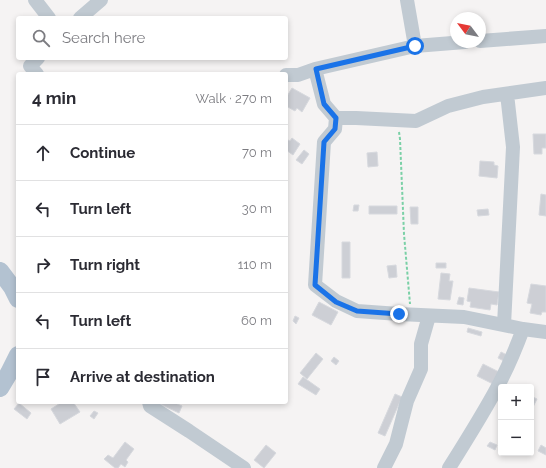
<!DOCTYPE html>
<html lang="en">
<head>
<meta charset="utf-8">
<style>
  body { margin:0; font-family:Raleway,sans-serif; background:#f7f7f7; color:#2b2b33 }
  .controls { position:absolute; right:12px; bottom:12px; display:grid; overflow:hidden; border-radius:4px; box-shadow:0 2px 6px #0003 }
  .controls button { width:36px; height:36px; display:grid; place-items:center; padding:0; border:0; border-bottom:1px solid #e1e1e2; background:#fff; color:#2b2b33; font:20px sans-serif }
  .compass { position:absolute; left:450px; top:12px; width:36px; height:36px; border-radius:50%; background:#fff; box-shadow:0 2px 6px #0003; rotate:302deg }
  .stop { position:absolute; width:12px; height:12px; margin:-9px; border:3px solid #1a73e8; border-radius:50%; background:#fff }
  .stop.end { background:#1a73e8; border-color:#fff; box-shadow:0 1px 4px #0008 }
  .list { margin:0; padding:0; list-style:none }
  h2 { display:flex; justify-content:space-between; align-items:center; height:52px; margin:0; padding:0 16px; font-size:17px }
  h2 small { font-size:13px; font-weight:400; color:#7c7c81 }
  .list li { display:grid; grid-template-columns:26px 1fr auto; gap:12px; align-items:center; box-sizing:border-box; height:56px; padding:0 16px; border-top:1px solid #e1e1e2 }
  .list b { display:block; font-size:15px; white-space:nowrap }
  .list em { font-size:13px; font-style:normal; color:#7c7c81 }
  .icon { flex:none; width:22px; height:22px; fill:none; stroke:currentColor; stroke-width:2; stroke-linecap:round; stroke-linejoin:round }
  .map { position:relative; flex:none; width:546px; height:468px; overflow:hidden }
  .search { position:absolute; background:#fff; box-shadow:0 2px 6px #0003; left:16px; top:16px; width:272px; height:44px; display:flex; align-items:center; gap:10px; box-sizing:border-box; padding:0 14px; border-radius:4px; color:#7c7c81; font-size:15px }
  .panel { position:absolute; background:#fff; box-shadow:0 2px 6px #0003; left:16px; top:72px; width:272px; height:332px; border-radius:4px }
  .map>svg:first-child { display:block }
</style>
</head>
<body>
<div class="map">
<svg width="546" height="468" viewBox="0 0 546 468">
  <rect width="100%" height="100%" fill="#f5f3f3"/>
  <path fill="#cdcfd5" stroke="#d7d9de" d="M292,88L310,98L302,112L297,108L295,111L286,106V98Z
    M533,134H546V148H542V154H534Z
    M292,138L300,144L293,155L286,150V139L290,141Z
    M304,150L309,154L302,164L296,160Z
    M377,152L378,166L368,167L367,153Z
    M480,161L494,162V165L498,166L497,178L479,176Z
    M541,194L546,195V216L539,215Z
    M354,205H359L358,211H353Z
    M369,206H397V214H369Z
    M410,207H418V224H411Z
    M488,209L489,215L478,216L477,210Z
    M342,242H350V278H342Z
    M436,263H446V268H436Z
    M396,265L397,277L389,278L387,266Z
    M441,273L450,274L449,281H453L450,300L438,299Z
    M531,284L546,286V312H542L541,315L530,313L532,304L527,303Z
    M469,288L499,292L497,305L491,304L490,310L470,307L471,302L467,301Z
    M459,297L464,298L463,305L457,304Z
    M319,302L338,312L331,325L312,315Z
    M295,316L299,318L296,324L293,321Z
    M468,328L482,332L481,336L467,332Z
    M501,352L507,355L504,361L498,358Z
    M316,353L323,359L307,379L300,373Z
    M334,357L339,361L336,365L331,361Z
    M483,364L501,373L495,385L477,376Z
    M303,377L320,389L316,395L298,384Z
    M395,394L402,397L385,436L378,433Z
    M531,396L537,399L532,409H531Z
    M62,402H73L80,412L60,424L51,409Z
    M156,402H173L182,406L179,413Z
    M19,403L31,413L27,419L14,409Z
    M94,411L98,413L94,419L90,416Z
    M125,442L134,449L126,460L128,462L125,467L121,464L118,468H115L104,459L108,455L113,458Z
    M490,442L497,445L495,450L487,446Z
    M266,445L276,453L264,468L254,460Z
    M541,445L546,448V455L538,451Z"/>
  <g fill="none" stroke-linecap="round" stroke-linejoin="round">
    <path stroke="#7ad0a6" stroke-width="2" stroke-dasharray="3 2" stroke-linecap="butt" d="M399,132L400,139L404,234L410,304"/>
    <path stroke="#c1cad2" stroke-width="14" d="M35,0L49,18
      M80,18L101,0
      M480,41L546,36
      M415,46L465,42
      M315,69L324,104L336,118L335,129L324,142L315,285L336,301L357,311L399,314L464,317L523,329L546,332
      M37,74L30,66L38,58
      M286,75H298L315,69L415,46L407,0
      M336,118H356L416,121L448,106L483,97L546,88
      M504,325L513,147L507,94
      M149,402L150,406L189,431L244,468
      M384,468L396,444L407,401L421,369V344L429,316
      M449,468C466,441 483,414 498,386C508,367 516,348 523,329"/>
    <path stroke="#b3c2d1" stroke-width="18" d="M0,271L12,287L18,299
      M0,388L9,373L18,355"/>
  </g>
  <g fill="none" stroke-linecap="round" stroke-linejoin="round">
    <path stroke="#1a73e8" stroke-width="5" d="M399,314L357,311L336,302L315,285L324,142L335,129L336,118L324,104L316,69L415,46"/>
  </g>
</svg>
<div class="controls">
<button>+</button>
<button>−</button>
</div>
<svg class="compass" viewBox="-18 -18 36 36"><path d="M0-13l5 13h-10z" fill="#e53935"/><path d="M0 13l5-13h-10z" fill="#7c7c81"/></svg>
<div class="stop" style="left:415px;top:46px"></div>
<div class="stop end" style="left:399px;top:314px"></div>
<div class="search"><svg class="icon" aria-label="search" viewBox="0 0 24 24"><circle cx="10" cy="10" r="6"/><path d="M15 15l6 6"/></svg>Search here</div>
<section class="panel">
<h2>4 min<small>Walk · 270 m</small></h2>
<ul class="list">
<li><svg class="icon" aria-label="ahead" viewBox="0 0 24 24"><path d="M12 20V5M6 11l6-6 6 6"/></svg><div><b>Continue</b></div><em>70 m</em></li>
<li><svg class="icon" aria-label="left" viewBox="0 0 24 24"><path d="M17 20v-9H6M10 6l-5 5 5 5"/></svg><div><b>Turn left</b></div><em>30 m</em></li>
<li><svg class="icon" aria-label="right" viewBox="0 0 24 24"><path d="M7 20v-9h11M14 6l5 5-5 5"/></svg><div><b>Turn right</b></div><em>110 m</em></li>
<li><svg class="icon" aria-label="left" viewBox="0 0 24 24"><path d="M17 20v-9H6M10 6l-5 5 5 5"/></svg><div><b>Turn left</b></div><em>60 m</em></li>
<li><svg class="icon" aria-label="arrive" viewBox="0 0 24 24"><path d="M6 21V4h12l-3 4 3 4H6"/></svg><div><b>Arrive at destination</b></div></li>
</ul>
</section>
</div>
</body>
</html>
